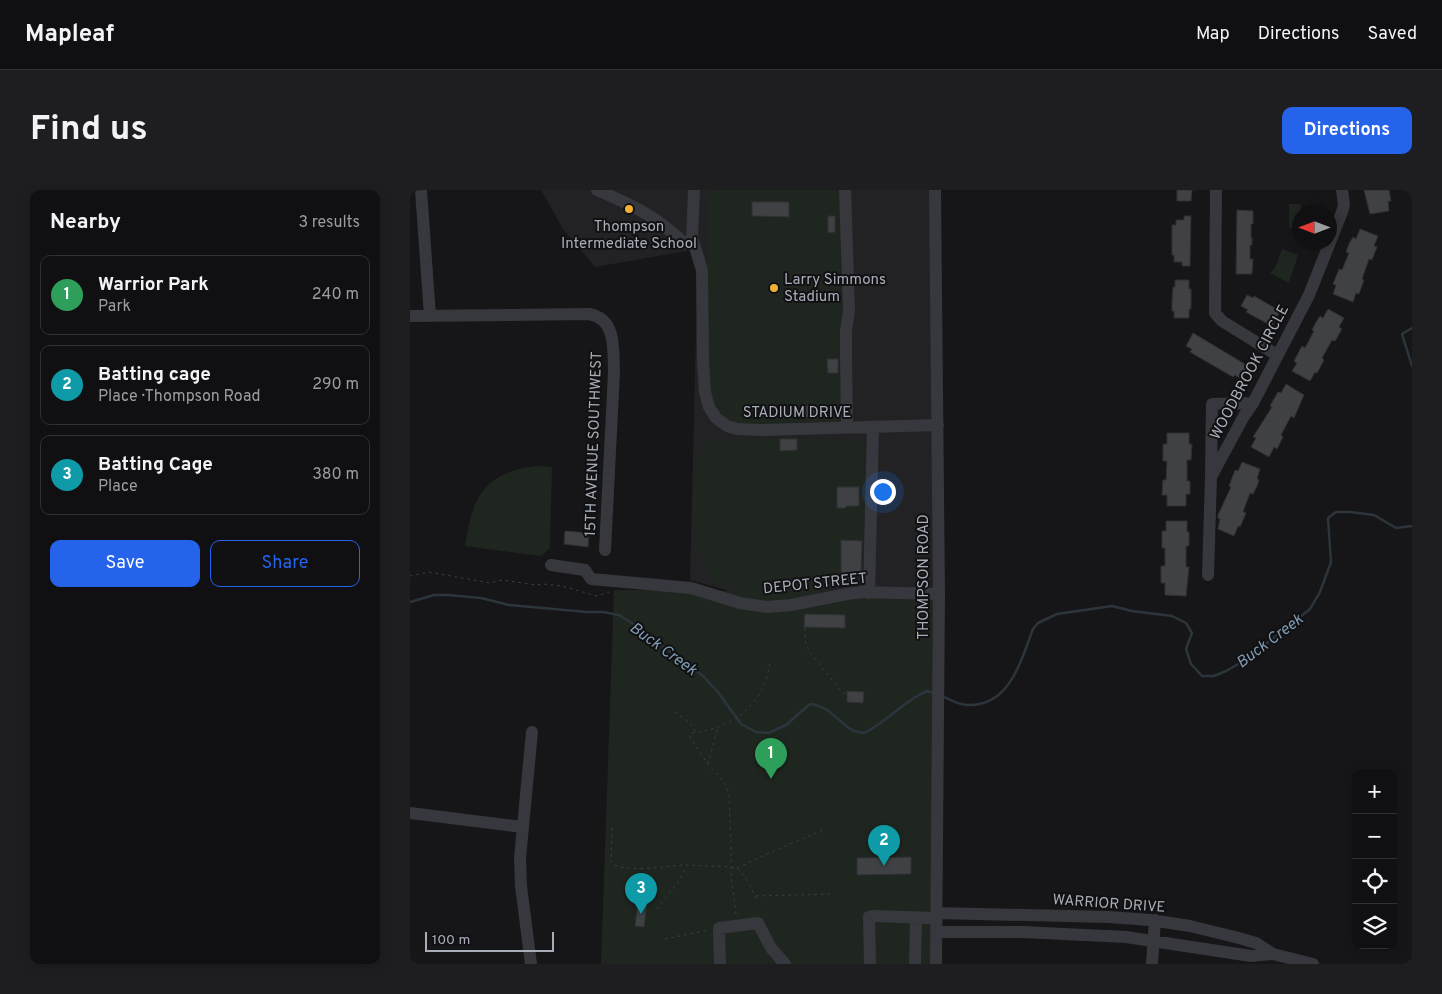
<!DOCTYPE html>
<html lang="en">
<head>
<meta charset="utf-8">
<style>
  body { margin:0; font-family:Overpass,sans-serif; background:#1e1e20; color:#f1f3f6 }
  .controls { position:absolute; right:15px; bottom:15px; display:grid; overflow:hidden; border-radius:10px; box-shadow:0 2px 12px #0003 }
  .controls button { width:45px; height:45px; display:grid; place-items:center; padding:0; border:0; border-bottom:1px solid #303032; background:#101012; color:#f1f3f6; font:25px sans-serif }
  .compass { position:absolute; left:882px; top:15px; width:45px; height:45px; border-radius:50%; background:#101012; box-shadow:0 2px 12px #0003; rotate:270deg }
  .scale { position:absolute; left:15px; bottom:12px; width:129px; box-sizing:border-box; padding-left:5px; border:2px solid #a8adb8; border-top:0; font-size:14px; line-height:18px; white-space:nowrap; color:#a8adb8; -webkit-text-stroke:4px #111113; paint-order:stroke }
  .you { position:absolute; left:472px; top:301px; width:18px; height:18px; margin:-12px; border:4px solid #fff; border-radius:50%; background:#1a73e8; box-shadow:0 0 0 8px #1a73e833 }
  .badge { display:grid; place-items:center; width:32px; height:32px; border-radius:50%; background:#2563eb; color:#fff; font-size:16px; font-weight:700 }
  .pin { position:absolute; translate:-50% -41px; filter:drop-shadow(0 1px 2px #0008) }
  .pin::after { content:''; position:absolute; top:26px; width:18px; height:15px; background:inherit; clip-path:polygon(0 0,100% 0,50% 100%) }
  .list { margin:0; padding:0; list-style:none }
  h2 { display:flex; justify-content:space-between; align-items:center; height:65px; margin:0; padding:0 20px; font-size:21px }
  h2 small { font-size:16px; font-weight:400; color:#9c9d9f }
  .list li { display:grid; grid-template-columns:32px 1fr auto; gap:15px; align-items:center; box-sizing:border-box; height:80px; margin:0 10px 10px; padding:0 10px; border:1px solid #303032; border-radius:10px }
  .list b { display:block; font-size:19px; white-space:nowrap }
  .list p { margin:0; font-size:16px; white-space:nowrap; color:#9c9d9f }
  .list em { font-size:16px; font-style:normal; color:#9c9d9f }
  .actions { display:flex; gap:10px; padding:15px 20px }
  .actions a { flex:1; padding:11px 0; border:1px solid #2563eb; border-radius:10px; text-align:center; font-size:18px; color:#2563eb }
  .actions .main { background:#2563eb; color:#fff }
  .icon { flex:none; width:28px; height:28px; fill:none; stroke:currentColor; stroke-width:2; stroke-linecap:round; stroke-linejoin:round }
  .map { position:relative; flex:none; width:1002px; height:774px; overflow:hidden; border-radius:10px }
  header { display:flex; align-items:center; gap:30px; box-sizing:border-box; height:70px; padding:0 25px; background:#101012; border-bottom:1px solid #303032 }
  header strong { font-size:24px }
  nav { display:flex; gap:28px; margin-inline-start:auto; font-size:18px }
  .intro { display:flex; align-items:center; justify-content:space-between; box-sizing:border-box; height:120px; padding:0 30px }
  h1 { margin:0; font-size:35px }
  .button { padding:12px 22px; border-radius:10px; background:#2563eb; color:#fff; font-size:18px; font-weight:700 }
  main { display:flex; gap:30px; padding:0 30px }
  aside { flex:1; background:#101012; border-radius:10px; box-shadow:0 2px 12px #0003 }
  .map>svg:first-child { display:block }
</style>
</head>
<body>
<header>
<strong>Mapleaf</strong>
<nav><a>Map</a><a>Directions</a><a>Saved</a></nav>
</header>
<div class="intro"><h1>Find us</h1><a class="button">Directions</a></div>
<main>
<aside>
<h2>Nearby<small>3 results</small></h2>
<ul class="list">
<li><span class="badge" style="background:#2e9e5b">1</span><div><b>Warrior Park</b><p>Park</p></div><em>240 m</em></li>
<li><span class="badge" style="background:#0f9aa8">2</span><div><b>Batting cage</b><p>Place · Thompson Road</p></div><em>290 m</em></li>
<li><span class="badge" style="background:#0f9aa8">3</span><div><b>Batting Cage</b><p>Place</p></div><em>380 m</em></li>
</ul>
<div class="actions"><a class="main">Save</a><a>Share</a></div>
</aside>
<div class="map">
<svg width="1002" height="774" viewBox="0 0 1002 774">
  <rect width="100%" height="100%" fill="#161618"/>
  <path fill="#222225" d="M131,0H525L529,404L342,407L280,390L288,59L185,77L153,39Z"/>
  <path fill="#1e261f" d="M297,0H430L432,235L318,234L305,221L298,197Z
    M879,14H891L889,38H879Z
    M872,59L888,65L879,93L860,83L865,78Z
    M400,248L455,251L454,396L422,395V399L408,402L529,404L521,774H191L204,400L335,401C327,398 313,397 306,392C301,388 298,382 295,376C279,342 281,304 287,269H291L293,250Z
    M125,276L142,277L140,358L131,366L55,356C62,308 73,283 125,276Z"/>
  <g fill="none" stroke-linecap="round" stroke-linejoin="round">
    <path stroke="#2c353c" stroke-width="2.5" d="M1002,138L992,144L1002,176
      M0,412L24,405H38L71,408L99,415L177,422H193L209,425L228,437L293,486L308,502L331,534L346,542L359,543L376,535L400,514C421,517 426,530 442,540C445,542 450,542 454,543C477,532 493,511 517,501L524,503
      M532,506C540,510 549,515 557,515C600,517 611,470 623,439L628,433L647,424L702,416L722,421L762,426L776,433L782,443L776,459L781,474L792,486H804L816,481L837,469L900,419L910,402L921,372L918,328L926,322H940L964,325L986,338L1002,336"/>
  </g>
  <path fill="#404145" stroke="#303034" d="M767,0H782L781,11H767Z
    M954,0H979L981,11H978L979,21L960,24Z
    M342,12H379V27L342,26Z
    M827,20L843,21V34H841V48H842V55H840V69H843L842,84H826Z
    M418,26H425V42L418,43Z
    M774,26H781L780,76H772V72H764V65H762V35H766V30H774Z
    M950,39L968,46L964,56L967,57L962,70L959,69L952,89L954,90L949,104L946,103L943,112L923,104L926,95L923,94L929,79L932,80L939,63L936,62L939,54L943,47L946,49Z
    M765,90H779V99H781V119H779V128H764V121H762V113L763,97H765Z
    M837,105L843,108L844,106L865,118L864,120L869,123L862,136L836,122L838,120L831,116Z
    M918,119L934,128L929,137L932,139L925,151L922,150L912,168L914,170L907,183L905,182L900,191L882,181L887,173L884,171L892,156L895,158L904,141L902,140L905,134L910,126L913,128Z
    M783,143L838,176L831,189L825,185L823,187L780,162L782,159L776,156Z
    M417,169H428V183H418Z
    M876,194L894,205L884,228L881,226L871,245L873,247L867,259L864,257L859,267L841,257L846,248L843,247L862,217L860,216L868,202L871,203Z
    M396,216H413V227H396Z
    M757,243H779V254H782L781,270H777V291H780V304H776V316H757V305H752L753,290H756L757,271H753V254H757Z
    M370,249H387V260L370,261Z
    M832,272L850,279L847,289L849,290L847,296L843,304L840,303L833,322L836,323L830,337L828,336L824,346L808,339L810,329L808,328V325L821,297L819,296L825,280L828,281Z
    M427,297H449V316H436V318H427Z
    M756,331H777V342H779V356H776V377H779L776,406L755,405V393H751V376H755V358H752V341H756Z
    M155,341L179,343L178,357L154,354Z
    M431,350L452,351L451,384H442V392H433V383H431Z
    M395,424L435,425V438L394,437Z
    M437,501L454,502L453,513L437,512Z
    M501,667V684L447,685V668Z
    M228,712L237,713L234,737L225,736Z"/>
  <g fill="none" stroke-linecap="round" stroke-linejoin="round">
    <path stroke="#3d3f44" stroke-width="1" stroke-dasharray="2.5 4" stroke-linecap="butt" d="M0,386L19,382L80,393L92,390L126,395L133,394L152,396L187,406L199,402
      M395,438V451L399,461L431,501L437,505
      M265,522L279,532L286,542
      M298,574L308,537
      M202,638L201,672C211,684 257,676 273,675C283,675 293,676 304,676C311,677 320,676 327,679C334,682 345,703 346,711
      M327,678L357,664L415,639
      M346,706L422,704
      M247,719L270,689L277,675
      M326,724L321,684V655L319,603L314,592L297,573L280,547L281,543C323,539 356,514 360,470
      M255,749L298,740"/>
    <path stroke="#37383d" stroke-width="12" d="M11,0L20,126
      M187,0C222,15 246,26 274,53H279L282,48
      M284,0L282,48L292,80L293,171L295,202L299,217L306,228L317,236L327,239L350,240L528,235
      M435,0L439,120L436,141V164L437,238
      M525,0L529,404L526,774
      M806,0L805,123L812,131L867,165
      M0,126L179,124C207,129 203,160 204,182L195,360
      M801,284L802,214L843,213
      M141,375L175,380L181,389L281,398L330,413L356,417L381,415L437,404L452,402L529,404
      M798,385L801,287L834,226L843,213L899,105L932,22L934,15L932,0
      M459,403L463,237
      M0,623L112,637
      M527,723L699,727L740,730L780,736L829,748L846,753L863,764
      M527,742H613L716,747L841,766L863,764L903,774
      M121,774L111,696L110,668L122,542
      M310,774L309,738L348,733L361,758L375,774
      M460,774L459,727L462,726L527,728
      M505,774L506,728
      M742,774L745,730"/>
  </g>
  <g fill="#f2b134" stroke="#111113" stroke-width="2">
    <circle cx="219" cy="19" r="5"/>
    <circle cx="364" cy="98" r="5"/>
  </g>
  <g text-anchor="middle" stroke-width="4" stroke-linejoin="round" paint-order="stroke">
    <g font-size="15" fill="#a8adb8" stroke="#111113">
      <text x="219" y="41">Thompson<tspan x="219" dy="17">Intermediate School</tspan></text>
      <text x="374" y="94" text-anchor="start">Larry Simmons<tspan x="374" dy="17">Stadium</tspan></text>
    </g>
    <g font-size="15" fill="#a8adb8" stroke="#111113">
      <text transform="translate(839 182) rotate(-62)" y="5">WOODBROOK CIRCLE</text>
      <text x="387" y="227">STADIUM DRIVE</text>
      <text transform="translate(183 254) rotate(-88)" y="5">15TH AVENUE SOUTHWEST</text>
      <text transform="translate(513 387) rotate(-90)" y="5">THOMPSON ROAD</text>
      <text transform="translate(405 393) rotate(-6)" y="5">DEPOT STREET</text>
      <text transform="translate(699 713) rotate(4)" y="5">WARRIOR DRIVE</text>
    </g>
    <g font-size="16" font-style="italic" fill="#7f9bb3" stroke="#111113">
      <text transform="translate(859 450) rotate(-37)" y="6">Buck Creek</text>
      <text transform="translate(254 458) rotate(36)" y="6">Buck Creek</text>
    </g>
  </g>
</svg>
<div class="controls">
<button>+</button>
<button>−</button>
<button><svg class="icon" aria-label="locate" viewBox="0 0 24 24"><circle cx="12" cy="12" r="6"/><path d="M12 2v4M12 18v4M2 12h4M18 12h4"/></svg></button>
<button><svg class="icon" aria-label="layers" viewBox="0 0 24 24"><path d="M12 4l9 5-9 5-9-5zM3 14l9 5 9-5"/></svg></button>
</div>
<svg class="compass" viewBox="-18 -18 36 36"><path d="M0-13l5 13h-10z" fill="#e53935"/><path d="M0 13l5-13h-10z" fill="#9c9d9f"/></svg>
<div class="scale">100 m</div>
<div class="you"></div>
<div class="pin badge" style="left:361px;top:589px;background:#2e9e5b">1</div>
<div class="pin badge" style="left:474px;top:676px;background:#0f9aa8">2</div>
<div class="pin badge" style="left:231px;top:724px;background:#0f9aa8">3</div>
</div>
</main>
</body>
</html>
